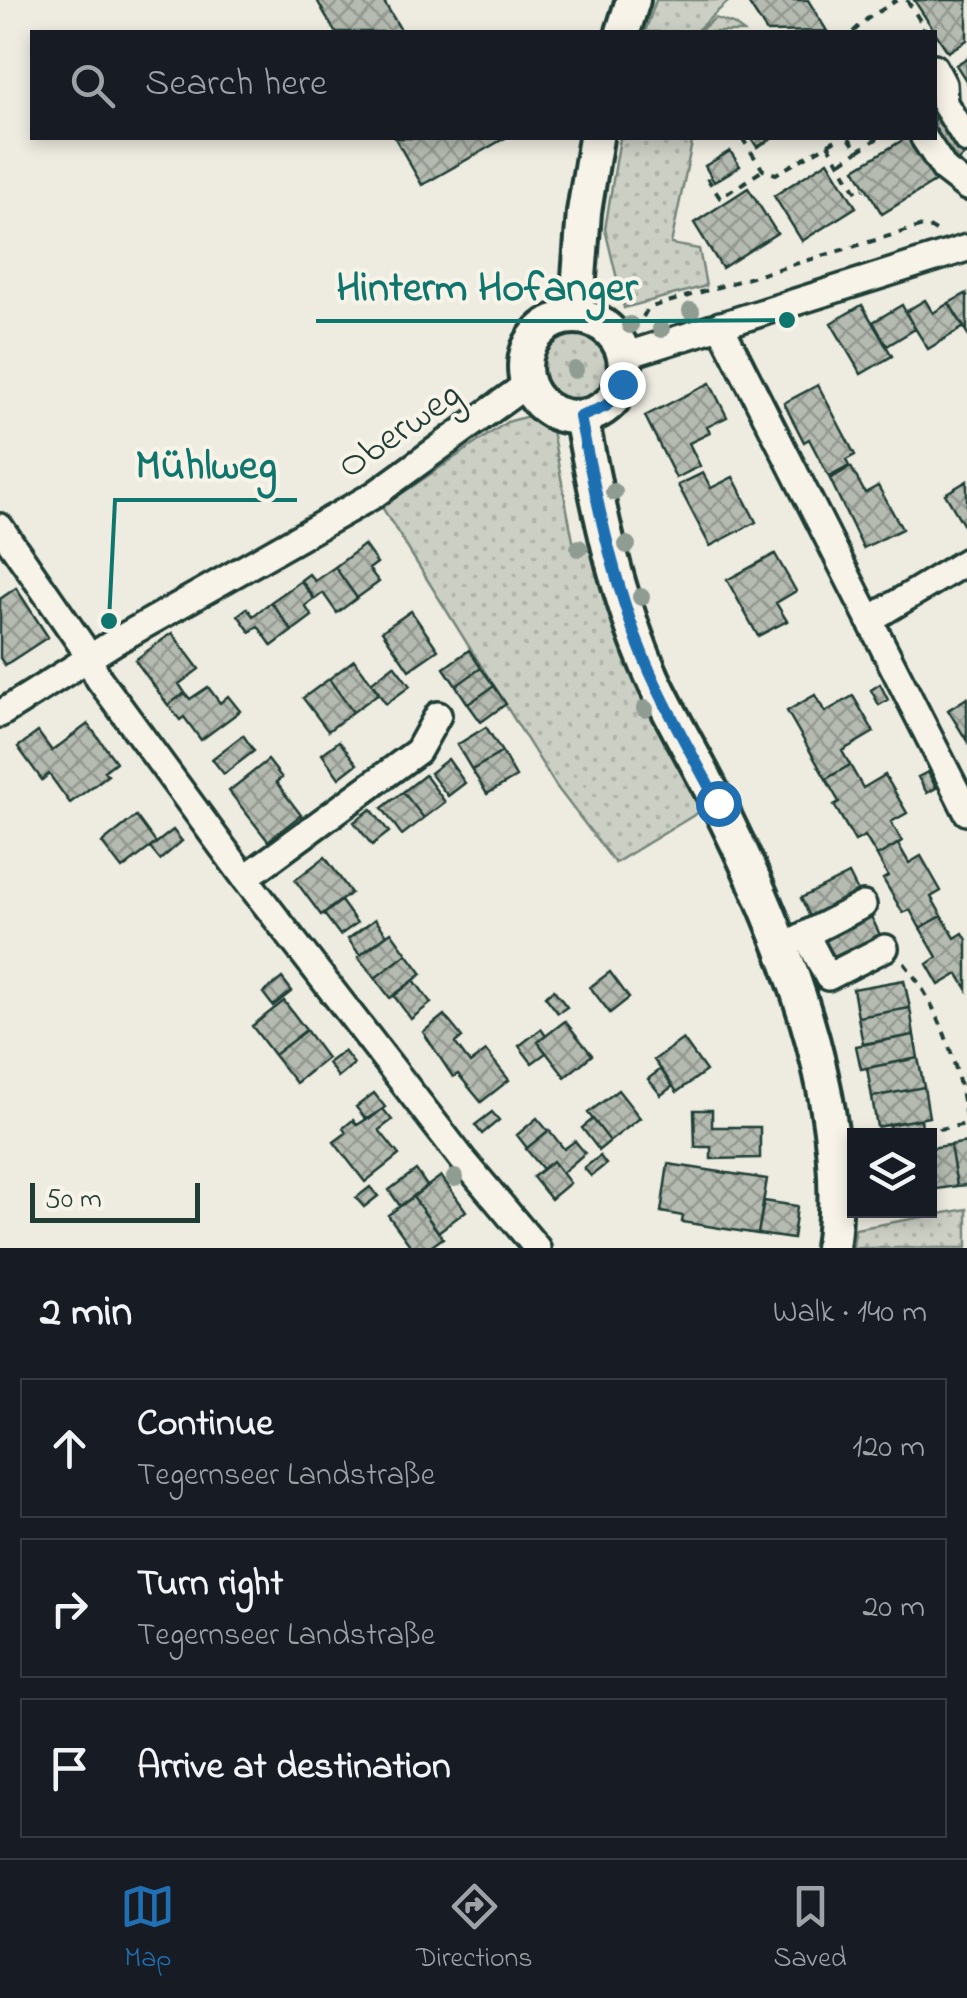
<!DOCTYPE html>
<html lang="en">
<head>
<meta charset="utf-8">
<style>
  body { margin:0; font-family:"Indie Flower",sans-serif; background:#242831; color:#f1f3f6 }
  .controls { position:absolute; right:30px; bottom:30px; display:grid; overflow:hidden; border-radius:0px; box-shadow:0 5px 15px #0003 }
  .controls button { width:90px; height:90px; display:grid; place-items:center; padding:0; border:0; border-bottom:2px solid #363941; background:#171b24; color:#f1f3f6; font:50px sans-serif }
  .scale { position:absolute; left:30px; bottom:25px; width:170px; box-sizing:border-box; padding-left:10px; border:5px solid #1f3d34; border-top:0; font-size:28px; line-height:35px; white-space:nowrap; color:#1f3d34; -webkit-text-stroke:8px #f7f3e8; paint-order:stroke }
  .stop { position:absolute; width:30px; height:30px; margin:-22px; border:8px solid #1f6fb2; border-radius:50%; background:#fff }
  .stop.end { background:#1f6fb2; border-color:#fff; box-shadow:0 2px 10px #0008 }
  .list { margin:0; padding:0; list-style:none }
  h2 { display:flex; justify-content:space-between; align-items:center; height:130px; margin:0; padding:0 40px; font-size:42px }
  h2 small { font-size:32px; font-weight:400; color:#9ea1a6 }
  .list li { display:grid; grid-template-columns:65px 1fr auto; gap:30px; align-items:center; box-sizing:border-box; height:140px; margin:0 20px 20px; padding:0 20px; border:2px solid #363941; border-radius:0px }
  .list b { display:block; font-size:38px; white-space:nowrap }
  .list p { margin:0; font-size:32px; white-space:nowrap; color:#9ea1a6 }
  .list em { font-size:32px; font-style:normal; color:#9ea1a6 }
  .icon { flex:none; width:55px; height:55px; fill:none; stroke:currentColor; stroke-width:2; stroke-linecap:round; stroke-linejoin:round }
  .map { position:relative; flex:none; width:967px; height:1248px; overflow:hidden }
  .search { position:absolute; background:#171b24; box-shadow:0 5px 15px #0003; left:30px; right:30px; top:30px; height:110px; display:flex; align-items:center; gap:25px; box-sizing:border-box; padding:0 35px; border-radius:0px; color:#9ea1a6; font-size:38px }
  .sheet { height:610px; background:#171b24 }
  nav { display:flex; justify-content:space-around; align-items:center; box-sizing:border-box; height:140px; border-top:2px solid #363941; background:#171b24; font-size:28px; color:#9ea1a6 }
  nav a { display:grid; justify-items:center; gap:5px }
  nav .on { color:#1f6fb2 }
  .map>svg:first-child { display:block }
</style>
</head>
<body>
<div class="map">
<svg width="967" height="1248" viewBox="0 0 967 1248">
  <defs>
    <pattern id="green-dots" width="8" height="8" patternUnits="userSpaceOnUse" patternTransform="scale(2.5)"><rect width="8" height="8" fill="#cccfc4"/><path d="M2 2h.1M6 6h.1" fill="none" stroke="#afb3a9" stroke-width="1.8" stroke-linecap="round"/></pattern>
    <pattern id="building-cross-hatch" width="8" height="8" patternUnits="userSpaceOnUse" patternTransform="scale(2.5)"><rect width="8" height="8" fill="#b5bbb0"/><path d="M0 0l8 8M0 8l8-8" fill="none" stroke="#939990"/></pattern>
  </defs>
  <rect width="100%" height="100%" fill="#eeece1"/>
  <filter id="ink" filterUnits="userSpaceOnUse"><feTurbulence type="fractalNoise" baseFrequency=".01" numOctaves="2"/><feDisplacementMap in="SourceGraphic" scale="20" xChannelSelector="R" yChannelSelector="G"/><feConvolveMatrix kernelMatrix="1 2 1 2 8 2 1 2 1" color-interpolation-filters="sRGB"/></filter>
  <g filter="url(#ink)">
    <path fill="url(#green-dots)" stroke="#76867c" stroke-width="2.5" d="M656,0H730L695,32H645Z
      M715,18L733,24L744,32H698Z
      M620,138H693L671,244L699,249L706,286L624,308L605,229Z
      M538 365a36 36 0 1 1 72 0a36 36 0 1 1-72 0Z
      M532,415L551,425L573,541L591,552L614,626L660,727L704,809L615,863L556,786L382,507L507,422Z
      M967,1209V1248H853L855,1229Z"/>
    <path fill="url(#building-cross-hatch)" stroke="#1f3d34" stroke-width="2.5" d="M317,0H383L402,32H335Z
      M755,0H808L827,31L767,32L749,4Z
      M914,0H967V40L948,52Z
      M967,58V82L956,65Z
      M940,110L967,153L950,167L934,138V113Z
      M395,138H505L422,185Z
      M751,138H773L757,147Z
      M906,138H909L936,181L882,214L855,169Z
      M730,151L740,166L714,182L705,166Z
      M828,161L856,207L802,241L774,196Z
      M748,188L777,233L722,268L694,223Z
      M967,293V333L949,303Z
      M925,300L933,313L949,303L964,327L928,349L905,312Z
      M862,305L892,356L861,374L831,323Z
      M902,305L915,329L887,346L873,322Z
      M710,383L727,417L707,427L710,433L689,443L700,466L676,478L645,416Z
      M818,385L855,455L846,460L849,466L829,477L809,439L804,442L784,403Z
      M851,467L865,493L878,486L902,529L863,548L830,479Z
      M703,473L711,488L733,477L756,522L710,546L678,485Z
      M967,481V531L945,494Z
      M364,545L377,563L369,569L379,582L357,598L335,567Z
      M775,554L796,591L776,603L787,621L758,636L727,580Z
      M335,567L357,598L337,613L323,593L315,599L301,580L309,574L315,581Z
      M301,581L314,599L305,606L312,616L292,631L271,602Z
      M16,588L48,637L5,665L0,658V599Z
      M271,602L292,631L272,646L258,626L250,632L238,615L247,608L253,616Z
      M411,611L438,650L409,670L382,631Z
      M172,633L199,669L179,684L185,693L168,705L135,660Z
      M469,650L481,668L456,686L444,668Z
      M354,660L379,693L353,712L329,679Z
      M394,665L410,686L386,704L371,683Z
      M481,668L494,686L468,704L456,686Z
      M329,679L353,712L328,731L303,698Z
      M880,684L888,700L879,705L871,690Z
      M494,686L506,704L481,722L468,704Z
      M208,687L220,703L228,696L240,711L201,740L184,717L180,720L168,705L185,693L190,699Z
      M815,695L825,712L853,696L874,732L842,751L850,765L826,779L787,711Z
      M967,698V741L948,710Z
      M88,724L116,762L104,771L108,775L70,803L49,774L42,780L18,747L38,732L52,751Z
      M486,727L502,752L472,770L457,745Z
      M243,735L254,751L224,774L212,759Z
      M339,741L357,764L339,778L322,754Z
      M502,752L516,777L487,794L472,770Z
      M448,759L465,783L448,796L430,773Z
      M268,760L282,778L276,782L301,815L268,841L229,791Z
      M850,765L863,788L885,775L907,813L891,822L902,841L877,856L865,836L855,841L834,805L839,802L826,779Z
      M928,772L936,788L927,793L918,777Z
      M425,775L445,802L424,818L403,792Z
      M403,792L424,818L402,835L382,808Z
      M371,809L389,832L372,845L354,822Z
      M136,816L156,843L122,869L102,843Z
      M173,830L182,841L160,860L150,848Z
      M898,844L909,863L921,856L941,891L931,897L942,916L920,928L910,910L903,913L883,879L888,876L877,856Z
      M325,857L351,893L321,915L295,880Z
      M849,874L859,894L811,919L801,898Z
      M341,901L357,923L340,935L324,914Z
      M870,914L880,935L828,960L818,939Z
      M942,916L955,938L963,933L967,940V989L958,974L939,985L927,964L937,957L920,928Z
      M375,919L387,935L360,955L348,939Z
      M391,932L407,954L375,978L358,957Z
      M407,954L422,974L390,998L375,978Z
      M610,972L629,998L610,1013L590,987Z
      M282,978L292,991L273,1006L263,993Z
      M414,980L431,1003L411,1019L394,996Z
      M904,980L910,1008L858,1017L853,989Z
      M554,990L567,1007L558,1013L545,996Z
      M284,1001L306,1030L274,1055L252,1026Z
      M910,1008L914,1035L863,1044L858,1017Z
      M444,1015L462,1037L455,1043L470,1063L486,1051L509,1080L481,1102L458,1074L453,1077L423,1032Z
      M565,1021L592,1055L565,1077L538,1042Z
      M541,1029L546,1036L538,1042L546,1053L532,1063L519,1046Z
      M306,1030L327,1058L296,1083L274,1055Z
      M914,1035L918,1058L861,1069L856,1046Z
      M683,1039L706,1071L677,1092L654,1060Z
      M344,1051L354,1064L338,1077L328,1063Z
      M918,1058L924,1087L872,1097L867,1068Z
      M661,1069L673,1086L661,1095L648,1079Z
      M924,1087L929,1117L877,1127L872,1097Z
      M618,1090L640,1118L610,1141L588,1113Z
      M374,1093L385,1107L370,1119L365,1118L356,1107Z
      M383,1109L392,1120L379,1130L399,1155L365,1182L334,1142L346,1133L343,1128L353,1120L357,1125Z
      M694,1110H712V1127H760V1158L711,1159V1147H695Z
      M492,1112L499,1120L482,1134L475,1125Z
      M537,1118L548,1131L527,1148L517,1135Z
      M593,1119L610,1141L599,1150L582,1128Z
      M921,1119L923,1136H891L889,1124Z
      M549,1130L564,1149L575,1141L585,1153L562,1173L553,1161L543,1169L526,1149Z
      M967,1142V1185L957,1186L950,1145Z
      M950,1145L957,1186L930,1190V1148Z
      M600,1156L606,1164L591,1176L584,1168Z
      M553,1161L570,1183L551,1199L533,1177Z
      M668,1164L767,1179L758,1234L682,1222L683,1216L661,1212Z
      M416,1170L427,1186L400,1206L389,1190Z
      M441,1176L466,1211L438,1232L413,1197Z
      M370,1187L378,1196L364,1207L356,1198Z
      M413,1197L443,1238L429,1248H412L388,1215Z
      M764,1201L797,1206L793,1239L758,1234Z"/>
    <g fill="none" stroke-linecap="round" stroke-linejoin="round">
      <defs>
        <path id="minor" d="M934,67L943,84L944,103L967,140
          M924,138L945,170L967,187
          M720,325L967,812
          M624,356L967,248
          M0,527L81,644L99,679L245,878L463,1160L537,1248
          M869,620L967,561
          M0,714L116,641L374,495L527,384
          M245,878L418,751L438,715
          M806,935L828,977L885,948
          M793,941L863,905"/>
        <path id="major" d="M623,32L633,0
          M576,317L584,212L596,138
          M525 367a50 50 0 1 1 100 0a50 50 0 1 1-100 0Z
          M581,417C598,505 616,597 653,679C672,720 696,759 716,800C781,929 852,1101 832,1248"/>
      </defs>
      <use href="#minor" stroke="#1f3d34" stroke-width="32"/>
      <use href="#major" stroke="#1f3d34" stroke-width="40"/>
      <path stroke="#1f3d34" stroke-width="4" stroke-dasharray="8 8" stroke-linecap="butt" d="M907,0L924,27L923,32
        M853,32L867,19L897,0
        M742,138L763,170L776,174L839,138
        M849,138L858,151L878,138
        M828,144L857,193L864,189
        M841,162L858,151
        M707,178L720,198L763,170
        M643,317L648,308L926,225L939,233
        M904,963C942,1010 958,1065 967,1124
        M923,1132L967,1124"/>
      <use href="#minor" stroke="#f7f3e8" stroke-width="25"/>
      <use href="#major" stroke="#f7f3e8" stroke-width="32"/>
    </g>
    <g fill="#8f9c92">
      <circle cx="691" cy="311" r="9"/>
      <circle cx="630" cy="325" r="9"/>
      <circle cx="661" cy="329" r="9"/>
      <circle cx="575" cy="370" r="9"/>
      <circle cx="614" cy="492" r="9"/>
      <circle cx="627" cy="545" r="9"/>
      <circle cx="579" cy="548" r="9"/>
      <circle cx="641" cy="597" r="9"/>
      <circle cx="645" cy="709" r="9"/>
      <circle cx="455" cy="1178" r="9"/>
    </g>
  </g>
  <g fill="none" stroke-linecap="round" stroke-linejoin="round" filter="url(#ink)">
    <path stroke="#1f6fb2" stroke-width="12" d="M622,384L606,406L580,417C595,493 611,571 638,643C659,698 690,750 718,803"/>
  </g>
  <g text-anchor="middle" stroke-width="8" stroke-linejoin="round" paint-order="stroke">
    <g font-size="40" fill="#1f3d34" stroke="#f7f3e8">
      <text transform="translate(398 428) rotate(-35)" y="14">Oberweg</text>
    </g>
  </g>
  <path fill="none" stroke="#0f766e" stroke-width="4" d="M787 320L658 321H316M109 621L115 500H297"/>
  <g fill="#0f766e" stroke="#f7f3e8" stroke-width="4">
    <circle cx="787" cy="320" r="10"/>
    <circle cx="109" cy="621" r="10"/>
  </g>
  <g font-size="42" text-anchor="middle" font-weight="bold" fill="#0f766e" stroke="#f7f3e8" stroke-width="8" stroke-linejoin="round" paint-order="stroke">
    <text x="487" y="300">Hinterm Hofanger</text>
    <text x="206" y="478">Mühlweg</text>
  </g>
</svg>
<div class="controls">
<button><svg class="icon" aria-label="layers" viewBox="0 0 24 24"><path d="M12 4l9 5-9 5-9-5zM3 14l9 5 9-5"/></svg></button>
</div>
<div class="scale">50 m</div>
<div class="stop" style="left:718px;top:803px"></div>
<div class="stop end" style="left:622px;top:384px"></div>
<div class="search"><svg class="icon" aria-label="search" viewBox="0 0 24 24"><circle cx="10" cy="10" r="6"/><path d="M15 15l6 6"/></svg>Search here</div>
</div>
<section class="sheet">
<h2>2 min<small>Walk · 140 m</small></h2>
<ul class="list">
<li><svg class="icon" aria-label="ahead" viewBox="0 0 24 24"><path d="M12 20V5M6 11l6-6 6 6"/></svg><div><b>Continue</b><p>Tegernseer Landstraße</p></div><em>120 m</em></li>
<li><svg class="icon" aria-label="right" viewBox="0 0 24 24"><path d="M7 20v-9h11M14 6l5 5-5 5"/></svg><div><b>Turn right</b><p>Tegernseer Landstraße</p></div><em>20 m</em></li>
<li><svg class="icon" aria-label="arrive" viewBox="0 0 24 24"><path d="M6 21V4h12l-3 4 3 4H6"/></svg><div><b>Arrive at destination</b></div></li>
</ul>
</section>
<nav>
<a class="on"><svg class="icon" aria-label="map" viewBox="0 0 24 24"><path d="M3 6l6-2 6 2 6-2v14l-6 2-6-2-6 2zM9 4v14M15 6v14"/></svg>Map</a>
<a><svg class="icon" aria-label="directions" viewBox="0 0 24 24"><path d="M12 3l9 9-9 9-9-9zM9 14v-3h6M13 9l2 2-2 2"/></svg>Directions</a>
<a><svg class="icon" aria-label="saved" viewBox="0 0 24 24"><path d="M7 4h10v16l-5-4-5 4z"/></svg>Saved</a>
</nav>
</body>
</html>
